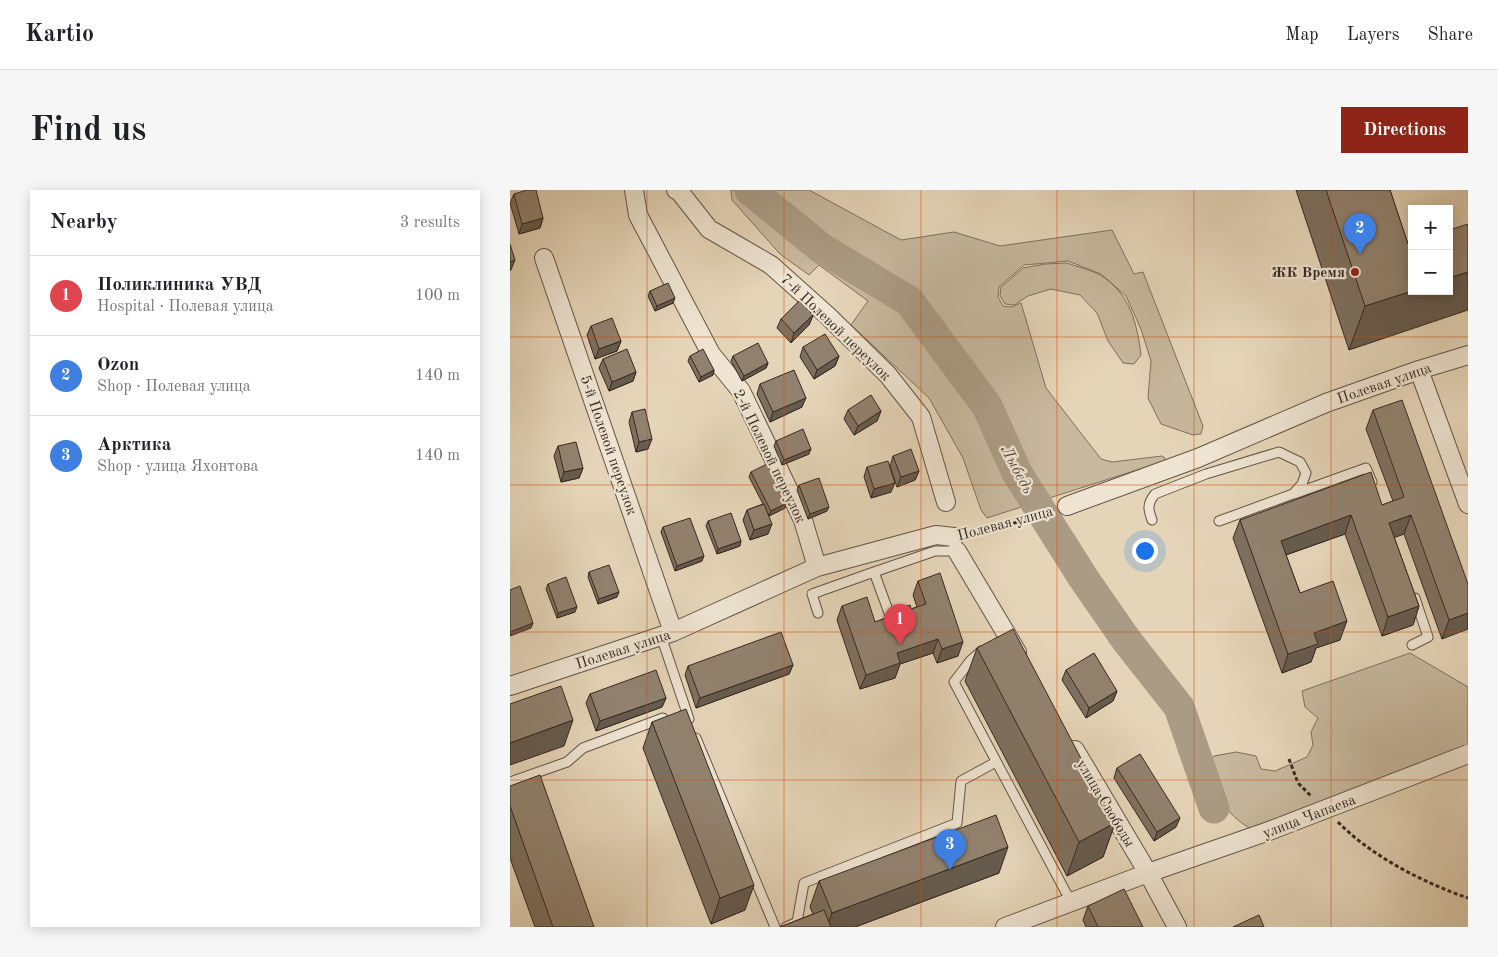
<!DOCTYPE html>
<html lang="en">
<head>
<meta charset="utf-8">
<style>
  body { margin:0; font-family:"Old Standard TT",serif; background:#f6f6f6; color:#202124 }
  .controls { position:absolute; right:15px; top:15px; display:grid; overflow:hidden; border-radius:0px; box-shadow:0 2px 12px #0003 }
  .controls button { width:45px; height:45px; display:grid; place-items:center; padding:0; border:0; border-bottom:1px solid #e0e0e0; background:#fff; color:#202124; font:25px sans-serif }
  .you { position:absolute; left:634px; top:360px; width:18px; height:18px; margin:-12px; border:4px solid #fff; border-radius:50%; background:#1a73e8; box-shadow:0 0 0 8px #1a73e833 }
  .badge { display:grid; place-items:center; width:32px; height:32px; border-radius:50%; background:#8f2418; color:#fff; font-size:16px; font-weight:700 }
  .pin { position:absolute; translate:-50% -41px; filter:drop-shadow(0 1px 2px #0008) }
  .pin::after { content:''; position:absolute; top:26px; width:18px; height:15px; background:inherit; clip-path:polygon(0 0,100% 0,50% 100%) }
  .list { margin:0; padding:0; list-style:none }
  h2 { display:flex; justify-content:space-between; align-items:center; height:65px; margin:0; padding:0 20px; font-size:21px }
  h2 small { font-size:16px; font-weight:400; color:#757577 }
  .list li { display:grid; grid-template-columns:32px 1fr auto; gap:15px; align-items:center; box-sizing:border-box; height:80px; padding:0 20px; border-top:1px solid #e0e0e0 }
  .list b { display:block; font-size:19px; white-space:nowrap }
  .list p { margin:0; font-size:16px; white-space:nowrap; color:#757577 }
  .list em { font-size:16px; font-style:normal; color:#757577 }
  .map { position:relative; flex:none; width:958px; height:737px; overflow:hidden; border-radius:0px }
  header { display:flex; align-items:center; gap:30px; box-sizing:border-box; height:70px; padding:0 25px; background:#fff; border-bottom:1px solid #e0e0e0 }
  header strong { font-size:24px }
  nav { display:flex; gap:28px; margin-inline-start:auto; font-size:18px }
  .intro { display:flex; align-items:center; justify-content:space-between; box-sizing:border-box; height:120px; padding:0 30px }
  h1 { margin:0; font-size:35px }
  .button { padding:12px 22px; border-radius:0px; background:#8f2418; color:#fff; font-size:18px; font-weight:700 }
  main { display:flex; gap:30px; padding:0 30px }
  aside { flex:1; background:#fff; border-radius:0px; box-shadow:0 2px 12px #0003 }
  .map>svg:first-child { display:block }
</style>
</head>
<body>
<header>
<strong>Kartio</strong>
<nav><a>Map</a><a>Layers</a><a>Share</a></nav>
</header>
<div class="intro"><h1>Find us</h1><a class="button">Directions</a></div>
<main>
<aside>
<h2>Nearby<small>3 results</small></h2>
<ul class="list">
<li><span class="badge" style="background:#e0444e">1</span><div><b>Поликлиника УВД</b><p>Hospital · Полевая улица</p></div><em>100 m</em></li>
<li><span class="badge" style="background:#3f7fe0">2</span><div><b>Ozon</b><p>Shop · Полевая улица</p></div><em>140 m</em></li>
<li><span class="badge" style="background:#3f7fe0">3</span><div><b>Арктика</b><p>Shop · улица Яхонтова</p></div><em>140 m</em></li>
</ul>
</aside>
<div class="map">
<svg width="958" height="737" viewBox="0 0 958 737">
  <rect width="100%" height="100%" fill="#e5d5b8"/>
  <filter id="stains"><feTurbulence type="fractalNoise" baseFrequency=".004" numOctaves="4"/><feColorMatrix values="0 0 0 0 .2 0 0 0 0 .09 0 0 0 0 .02 0 0 0 .5 -.17"/></filter>
  <radialGradient id="worn" r=".72"><stop offset=".6" stop-color="#630" stop-opacity="0"/><stop offset="1" stop-color="#630" stop-opacity=".3"/></radialGradient>
  <path fill="#c7b89e" stroke="#7e705f" d="M221,0H299L391,50L444,42L490,56L602,40L624,84L633,82L693,236L691,244L683,245L651,234L638,208L641,171L631,139L616,106L591,84L558,71L514,75L489,97L488,107L493,116L501,117L511,113L536,198L591,269L602,272L652,266L655,268V271L477,328L471,320L453,268L419,208L341,135L358,111L309,75L299,85L270,64L222,10Z
    M557,73C568,77 581,80 590,85C620,103 627,133 631,165L624,174L613,173L598,151L587,123L570,105L541,99L518,106L504,115L495,114L490,106L491,97L513,78L535,74Z
    M900,463L958,497V557L741,639C714,623 705,604 697,575L704,566L726,562L746,566L751,579L765,581L797,567L803,555L801,542L808,528L795,517L792,501Z"/>
  <g fill="none" stroke-linecap="round" stroke-linejoin="round">
    <path stroke="#aa9b84" stroke-width="31" d="M240,0L311,58L399,111L477,216L507,283L574,389L617,451L669,517L704,618"/>
    <defs>
      <path id="service" d="M784,304L856,278L862,292
        M642,330C638,319 637,314 645,304L696,284L769,262L790,272L796,283L792,294L783,304L709,331
        M308,423L302,404L364,382
        M379,423L364,382L425,361H447
        M151,446L179,529
        M902,455L918,447L905,408
        M471,461L460,471L444,492L561,712
        M186,548L265,737
        M0,592L57,572L73,558L153,528
        M276,737L287,732L294,693L447,633L451,591L486,572"/>
      <path id="minor" d="M124,0L128,25L201,164L231,201L293,330L307,377
        M166,0L169,1L199,39L261,75L318,126L378,185L411,227L436,312
        M34,68L163,442
        M909,180L958,314
        M557,316L688,268L816,213L909,180L958,165
        M447,361L507,462
        M0,496L163,442L307,377L426,345L444,347
        M565,560L638,683L667,737
        M495,737L638,683L759,641"/>
    </defs>
    <use href="#service" stroke="#625446" stroke-width="11"/>
    <use href="#minor" stroke="#625446" stroke-width="20"/>
    <path stroke="#362920" stroke-width="3" stroke-dasharray="4 2.5" stroke-linecap="butt" d="M459,344L495,336L542,321
      M779,569L788,593L802,607
      M828,632C861,666 914,693 958,708"/>
    <use href="#service" stroke="#eee4d1" stroke-width="9"/>
    <use href="#minor" stroke="#eee4d1" stroke-width="18"/>
    <defs>
      <path id="minor-bridge" d="M759,641L958,564"/>
    </defs>
    <use href="#minor-bridge" stroke="#625446" stroke-width="20" stroke-linecap="butt"/>
    <use href="#minor-bridge" stroke="#eee4d1" stroke-width="18"/>
  </g>
  <path fill="#7d705f" stroke="#362920" d="M786,0H880L898,54L839,160Z
    M4,4L33,28L30,38L9,44L0,13Z
    M140,101L163,113L145,121L138,106Z
    M303,125L299,135L281,153L267,138L271,129Z
    M81,136L111,151L107,161L85,169L77,145Z
    M293,157L329,166L325,176L304,189L290,167Z
    M180,166L204,180L203,185L189,192L178,171Z
    M223,166L258,173L256,178L232,191L221,171Z
    M93,169L126,182L123,191L99,201L89,178Z
    M250,194L292,217L260,232L247,204Z
    M338,220L371,221L367,231L344,245L334,229Z
    M863,220L958,394L932,449L894,344L884,347L909,416L903,435L872,446L835,344L776,365L790,403L830,450L806,458L801,472L772,483L723,348L730,330L872,315L883,311L856,239Z
    M122,222L138,259L126,262L119,232Z
    M266,251L299,264L272,275L264,256Z
    M48,256L73,278L69,288L51,292L44,266Z
    M383,266L409,281L405,290L387,297L380,276Z
    M357,277L381,302L361,308L354,287Z
    M241,282L277,313L275,318L259,326L258,323V344L240,350L233,330L237,320L253,314L239,287Z
    M289,295L317,321L298,329L287,300Z
    M198,331L230,356L207,364L196,336Z
    M153,337L192,371L165,381L151,342Z
    M79,382L107,407L88,414L78,387Z
    M408,391L448,466L427,473L423,463L390,474L385,488L350,499L327,430L332,416L365,432L384,425L386,420L401,419L407,417L403,405Z
    M38,394L65,422L47,428L36,399Z
    M467,458L605,633L593,667L557,686L455,491Z
    M283,475L279,484L186,518L175,485L178,476Z
    M556,480L607,501L603,511L576,528L552,490Z
    M80,504L156,508L152,517L86,541L76,513Z
    M142,532L235,720L201,734L133,558Z
    M607,578L666,637L644,651L604,588Z
    M0,596L84,737H25L0,668Z
    M489,683L345,737H270L303,724L300,717L309,691Z
    M578,716L633,737H576L573,730Z"/>
  <path fill="#665b4e" stroke="#362920" d="M33,28L30,38L9,44L12,34Z
    M5,70L1,80L0,81V72Z
    M958,82V120L839,160L855,116L902,101H939V88Z
    M165,108L163,113L145,121L147,116Z
    M303,125L299,135L281,153L284,143Z
    M111,151L107,161L85,169L89,159Z
    M329,166L325,176L304,189L307,180Z
    M258,173L256,178L232,191L234,186Z
    M204,180L203,185L189,192L191,187Z
    M126,182L123,191L99,201L102,192Z
    M296,208L292,217L260,232L263,222Z
    M371,221L367,231L344,245L348,236Z
    M142,249L138,259L126,262L129,252Z
    M301,259L299,264L272,275L274,270Z
    M73,278L69,288L51,292L54,282Z
    M409,281L405,290L387,297L391,287Z
    M385,293L381,302L361,308L364,299Z
    M277,313L275,318L259,326L261,321Z
    M319,317L317,321L298,329L300,324Z
    M841,325L835,344L764,369L771,351Z
    M901,325L894,344L873,352L879,333Z
    M262,334L258,344L240,350L244,340Z
    M231,351L230,356L207,364L208,359Z
    M194,366L192,371L165,381L167,376Z
    M109,402L107,407L88,414L89,409Z
    M909,416L903,435L872,446L878,427Z
    M67,417L65,422L47,428L48,423Z
    M958,423V439L932,449L939,430Z
    M837,431L830,450L806,458L801,472L772,483L778,464L804,443Z
    M23,433L21,438L0,446V442Z
    M428,449L423,463L390,474L385,488L350,499L356,485L387,463Z
    M453,452L448,466L427,473L432,459Z
    M283,475L279,484L186,518L190,508Z
    M607,501L603,511L576,528L579,518Z
    M156,508L152,517L86,541L90,531Z
    M63,530L54,556L0,575V553Z
    M670,628L666,637L644,651L647,642Z
    M605,633L593,667L557,686L569,652Z
    M498,657L489,683L345,737H317L322,723Z
    M244,695L235,720L201,734L210,708Z"/>
  <path fill="#91826f" stroke="#362920" d="M17,0H26L33,28L12,34L4,4Z
    M816,0H880L898,54L902,52V101L855,116Z
    M958,34V82L939,88V40Z
    M0,54L5,70L0,72Z
    M158,93L165,108L147,116L140,101Z
    M289,111L303,125L284,143L271,129Z
    M102,128L111,151L89,159L81,136Z
    M315,144L329,166L307,180L293,157Z
    M248,153L258,173L234,186L223,166Z
    M117,159L126,182L102,192L93,169Z
    M193,159L204,180L191,187L180,166Z
    M284,180L296,208L263,222L250,194Z
    M361,205L371,221L348,236L338,220Z
    M892,210L958,394V423L939,430L901,325L879,333L909,416L878,427L841,325L771,351L790,403L823,391L837,431L804,443L808,454L778,464L730,330L861,282L872,315L894,307L863,220Z
    M135,219L142,249L129,252L122,222Z
    M293,239L301,259L274,270L266,251Z
    M66,252L73,278L54,282L48,256Z
    M401,259L409,281L391,287L383,266Z
    M378,271L385,293L364,299L357,277Z
    M257,274L277,313L261,321L241,282Z
    M309,288L319,317L300,324L289,295Z
    M254,314L262,334L244,340L237,320Z
    M221,323L231,351L208,359L198,331Z
    M180,328L194,366L167,376L153,337Z
    M99,375L109,402L89,409L79,382Z
    M430,383L453,452L432,459L428,449L387,463L390,473L356,485L332,416L357,407L365,432L387,424L386,420L400,415L401,419L416,414L408,391Z
    M56,387L67,417L48,423L38,394Z
    M10,396L23,433L0,442V400Z
    M503,439L605,633L569,652L467,458Z
    M271,442L283,475L190,508L178,476Z
    M584,463L607,501L579,518L556,480Z
    M146,480L156,508L90,531L80,504Z
    M51,496L63,530L0,553V514Z
    M176,519L244,695L210,708L142,532Z
    M630,564L670,628L647,642L607,578Z
    M30,585L84,737H43L0,616V596Z
    M486,625L498,657L322,723L309,691Z
    M614,699L633,737H588L578,716Z
    M314,720L321,737H270Z
    M749,725L754,737H723Z"/>
  <path fill="none" stroke="#cd520f" stroke-width="1" stroke-opacity="0.55" d="M137,0V737M274,0V737M411,0V737M547,0V737M684,0V737M821,0V737M0,147H958M0,295H958M0,442H958M0,590H958"/>
  <circle fill="#8f2418" stroke="#eee4d1" stroke-width="2" cx="845" cy="82" r="5"/>
  <g text-anchor="middle" stroke-width="4.5" stroke-linejoin="round" paint-order="stroke">
    <g font-size="15" font-weight="bold" fill="#362920" stroke="#eee4d1" text-anchor="end">
      <text x="835" y="87">ЖК Время</text>
    </g>
    <g font-size="15" fill="#362920" stroke="#eee4d1">
      <text transform="translate(326 137) rotate(44)" y="5">7-й Полевой переулок</text>
      <text transform="translate(874 193) rotate(-19)" y="5">Полевая улица</text>
      <text transform="translate(99 255) rotate(71)" y="5">5-й Полевой переулок</text>
      <text transform="translate(260 266) rotate(64)" y="5">2-й Полевой переулок</text>
      <text transform="translate(495 333) rotate(-15)" y="5">Полевая улица</text>
      <text transform="translate(113 459) rotate(-18)" y="5">Полевая улица</text>
      <text transform="translate(596 613) rotate(59)" y="5">улица Свободы</text>
      <text transform="translate(799 626) rotate(-21)" y="5">улица Чапаева</text>
    </g>
    <g font-size="16" font-style="italic" fill="#594b3e" stroke="#eee4d1">
      <text transform="translate(508 279) rotate(62)" y="6">Лыбедь</text>
    </g>
  </g>
  <rect width="100%" height="100%" filter="url(#stains)"/>
  <rect width="100%" height="100%" fill="url(#worn)"/>
</svg>
<div class="controls">
<button>+</button>
<button>−</button>
</div>
<div class="you"></div>
<div class="pin badge" style="left:390px;top:455px;background:#e0444e">1</div>
<div class="pin badge" style="left:850px;top:64px;background:#3f7fe0">2</div>
<div class="pin badge" style="left:440px;top:680px;background:#3f7fe0">3</div>
</div>
</main>
</body>
</html>
